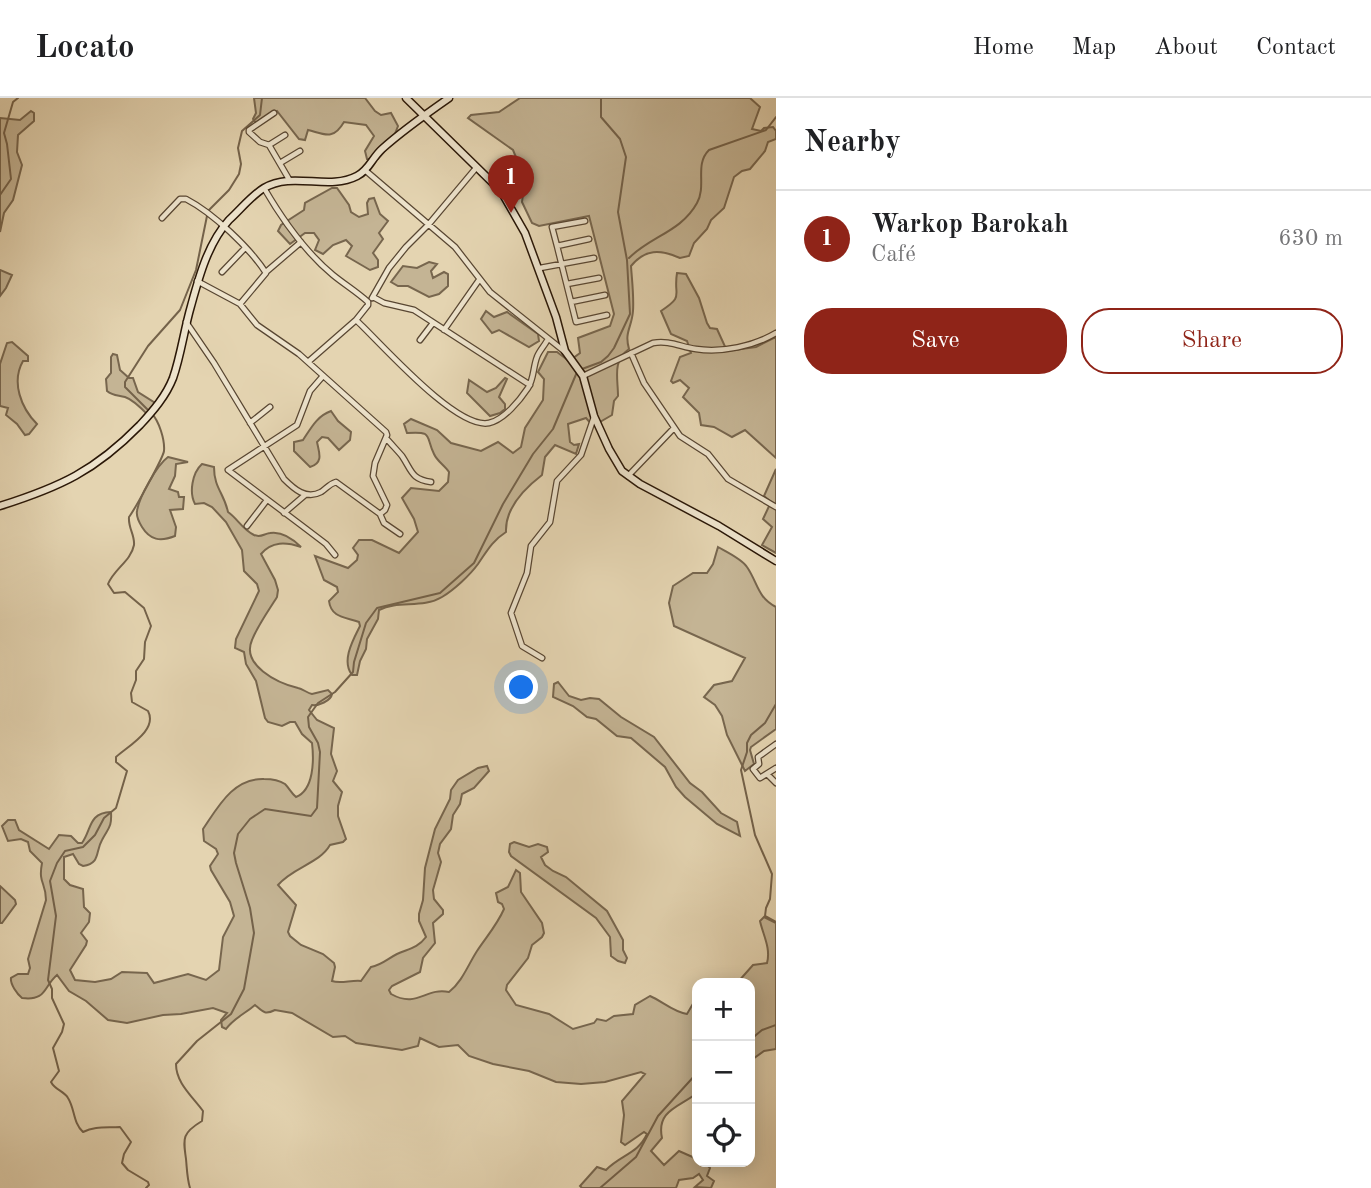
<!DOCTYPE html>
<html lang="en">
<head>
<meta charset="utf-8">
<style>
  body { margin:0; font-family:"Old Standard TT",serif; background:#f2f2f2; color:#202124 }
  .controls { position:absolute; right:21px; bottom:21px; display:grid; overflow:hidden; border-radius:14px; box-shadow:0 4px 18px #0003 }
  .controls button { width:63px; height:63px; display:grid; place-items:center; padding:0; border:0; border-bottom:2px solid #e0e0e0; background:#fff; color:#202124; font:35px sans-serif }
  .you { position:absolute; left:522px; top:590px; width:24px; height:24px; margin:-18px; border:5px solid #fff; border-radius:50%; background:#1a73e8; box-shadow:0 0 0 10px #1a73e833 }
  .badge { display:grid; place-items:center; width:46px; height:46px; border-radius:50%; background:#8f2418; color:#fff; font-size:23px; font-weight:700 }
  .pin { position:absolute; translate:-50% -58px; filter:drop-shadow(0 2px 4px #0008) }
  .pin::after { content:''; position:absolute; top:37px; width:24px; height:21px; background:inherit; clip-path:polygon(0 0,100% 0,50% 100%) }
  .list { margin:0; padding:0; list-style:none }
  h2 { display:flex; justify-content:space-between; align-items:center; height:91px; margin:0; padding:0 28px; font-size:30px }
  h2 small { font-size:23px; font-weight:400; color:#757577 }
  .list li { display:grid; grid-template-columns:46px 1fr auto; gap:21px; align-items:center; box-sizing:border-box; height:98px; padding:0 28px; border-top:2px solid #e0e0e0 }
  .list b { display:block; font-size:26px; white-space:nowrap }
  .list p { margin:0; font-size:23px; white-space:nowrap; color:#757577 }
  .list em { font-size:23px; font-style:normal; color:#757577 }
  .actions { display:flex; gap:14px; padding:21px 28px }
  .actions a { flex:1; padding:16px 0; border:2px solid #8f2418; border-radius:28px; text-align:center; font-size:24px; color:#8f2418 }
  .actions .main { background:#8f2418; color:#fff }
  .icon { flex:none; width:38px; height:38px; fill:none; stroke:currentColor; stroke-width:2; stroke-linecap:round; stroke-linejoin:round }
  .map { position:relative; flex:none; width:776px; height:1090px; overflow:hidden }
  header { display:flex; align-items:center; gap:42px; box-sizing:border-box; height:98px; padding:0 35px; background:#fff; border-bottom:2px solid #e0e0e0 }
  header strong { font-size:33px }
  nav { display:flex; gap:38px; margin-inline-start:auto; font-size:24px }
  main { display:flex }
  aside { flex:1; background:#fff }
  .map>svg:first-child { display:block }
</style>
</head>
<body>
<header>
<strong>Locato</strong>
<nav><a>Home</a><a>Map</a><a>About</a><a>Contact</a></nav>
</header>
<main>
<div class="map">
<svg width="776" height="1090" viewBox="0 0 776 1090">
  <rect width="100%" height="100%" fill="#e4d4b1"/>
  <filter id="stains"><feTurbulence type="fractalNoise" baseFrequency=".00286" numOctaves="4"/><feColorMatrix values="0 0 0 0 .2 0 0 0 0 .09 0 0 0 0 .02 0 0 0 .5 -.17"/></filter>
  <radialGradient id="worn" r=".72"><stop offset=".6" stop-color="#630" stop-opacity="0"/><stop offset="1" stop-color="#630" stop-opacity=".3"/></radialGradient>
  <path fill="#c4b494" stroke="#77664e" stroke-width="2" d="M254,0H365L375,13L381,17L391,15L398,28L391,46L378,61H367L365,53L374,38L366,27L344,24C333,43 324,36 308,32L305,42L299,41L277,13L256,25L253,21L256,15Z
    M520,0H750L760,9L752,31L761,33L764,30L773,29L776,33V41L768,44L765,53L750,71L742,73L734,79L724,110L711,122L707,131L694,145L689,158L680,160C660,151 645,151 631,168C632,183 634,198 633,213C632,229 624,234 629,251C612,263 618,280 618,298L614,303L612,317L593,328L586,320L568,326L570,344L574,347L579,346L576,356L555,347L545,359L542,377C525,390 505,410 506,434C492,443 487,453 478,466C470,477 454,492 442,499C422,511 399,502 379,512L378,521L367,541L366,551L360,563L357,577H352C341,563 353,542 360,528L359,524C346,519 331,520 329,503L338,494L337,489L324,482L315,458L348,470L357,462L358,457L353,450L359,442H372L399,455L418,434L414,421L402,400L411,390L439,393L448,384L449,374C445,368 437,363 434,356C425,338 434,333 407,335L404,326L411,321L437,332L451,345L481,353L498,344L513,355L521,349L525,330L543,302L544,281L538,274L548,254H557L569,263L580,255L578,240L610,228L614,216L589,118L539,128L532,125L522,104L525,81L513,52L468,20L471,17L499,14Z
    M31,13L34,15V23L18,37L17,54L22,67L13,102L4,115L0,134V20L20,22Z
    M332,90H337L349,107L351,114L359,119L368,116L367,105L369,101L374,100L380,116L388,123L379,135L383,141L373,155L378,162V169L370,172L346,158L352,148L346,142L333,147L323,156L315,152L319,142L314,135H305L290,146L278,133L281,127L304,112L305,105Z
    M429,164L437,166L431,173L433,180L444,174L448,176V188L439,196L429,199L408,188H398L391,184L403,168L417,170Z
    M0,172L12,177L6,190L0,198Z
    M677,175L686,176L699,200L707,225L710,230L717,231L727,253L756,249L776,239V360L745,332L732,339L714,329L701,327L699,315L683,299L689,290L680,282L673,285L671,283L680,259L691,255L687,243L671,236L661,213C685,197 673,199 677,175Z
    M486,213L494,219L507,214L538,236L539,243L529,249L499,232L492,235L481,221Z
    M12,244L28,258V263H23C11,284 21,310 37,326L29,336L25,337L17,326L6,317L8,310L0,308V266L7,245Z
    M113,256L117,257L120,272L129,280H133L138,294L160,308L150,319C143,312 134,302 125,299C118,297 113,298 107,293L106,281L111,275V259Z
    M505,280L507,281L499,299L505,306V311L500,315L490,318L467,295L469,282L487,294L496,290Z
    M331,313L338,323L351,334L350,342L339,352L328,340L322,339L317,344C319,354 324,365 310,369L294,353V344L303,342C311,330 317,318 331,313Z
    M168,359L188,364L176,366L175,378L169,391L178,394L179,399H184L183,411L170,412L176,429L175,438C160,444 150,442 142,429C139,424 136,418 137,413C139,399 157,367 168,359Z
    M202,366L214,369C214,390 224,395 228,414C238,421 242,431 254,437C261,440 263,436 270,435C282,433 293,441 301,449C286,444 272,443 261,456L275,482L278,492L277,499C269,512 258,527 252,542C241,567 277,585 298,590C303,591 307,595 312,596L328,592L332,596C331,603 318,608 312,607L309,612L317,622L334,630L331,656L337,673L333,683L342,694L338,708V718L346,741L343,744L330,747C319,766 293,769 278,787L296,807L288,834L290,838L301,847L323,856L334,865L335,869L332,883C340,886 351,882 361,883L371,869C382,867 387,861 397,856C408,851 418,850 426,839L419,823V816L423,802L425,770L435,731L450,701L451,692L458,682L478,670L487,668L489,673L474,690L462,696L460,706L453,717L451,731L440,746L438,755L441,764L433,792L434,801L443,812V816L433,825L435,845L423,860L420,874L392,888L389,892L391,896C418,911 425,889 449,894C462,884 468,867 477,853C487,838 497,827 504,811L502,806L498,804L496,795L508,789L516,772L520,775L521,794L542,825L544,835L542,839L532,847L528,860L507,887L506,892L516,907L549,916L573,931L594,925L597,921L606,923L614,918L633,916L635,907L650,898C662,903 673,914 687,916L694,904V891L697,887V995C680,1009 656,1012 662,1040L651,1053L664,1067L679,1053L697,1061V1064H704L710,1070L707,1078L714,1083L711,1090L695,1089L703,1082L699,1076L693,1080L679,1082L676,1090H582L580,1088L597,1069L606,1072C620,1057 638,1056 647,1036L644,1034L625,1047L621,1044L624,1017L622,1003L645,976L641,974L605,984L581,986L556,984L529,973L493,966L469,958L458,947L439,949L420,940L418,948L402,952L356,945L345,938L333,939L292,915L275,912C265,917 263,914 255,907C246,915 234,920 226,931L222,929L221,922L227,915L213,910L181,916L163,917L127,925L108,922L86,903L69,893L57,877C43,889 47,903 22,900C17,896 10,886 11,880L18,876H28L30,870L28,861L46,802C46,784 38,786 42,765L30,753L28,744L21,741L8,743L2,728L8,722H15L19,732L49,751L59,737L71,738L78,745H82C92,731 88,715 111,714C112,730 108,730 102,742C95,754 101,765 83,768L79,766L73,756L64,759V781L70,787L83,791L84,809L90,815L89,824L81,835L87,843L86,847L70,872L75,882L95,884L111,881L122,874L147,875L154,885L188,876L206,882L219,872L223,839L234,818L230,804L211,772L210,768L218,756L216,751L204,743L203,731C218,709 233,680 264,681C271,681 279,682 285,686C289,690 291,695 296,699C314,692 314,662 312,645L302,636L295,624H290L282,628L268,624L265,620L256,583L246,566L244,554L235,550L236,541L259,493L257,486L244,473L242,452L226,424L212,409L204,405L195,406C189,395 192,375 202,366Z
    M776,371V455L762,447L772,429L763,421L771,404L764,398Z
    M718,449C727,454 742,461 747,469C758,485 757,499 776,509V631L751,649L750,652L754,666L745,673L727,637L722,618L715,607L704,599L714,587L732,583L745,560L674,528L669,505L673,488L693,475H707L713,466Z
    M558,584L569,598L581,602L590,600L599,601L621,619L654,639L690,685L702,694L721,715L737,724L740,738L717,726L685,699L676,689L665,669L631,640L617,638L596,621L587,619L573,608L553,599L554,586Z
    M514,744L529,749L538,746L547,749L548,754L541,759L545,767L553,773L566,779L607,813L623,842V852L627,860L625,865L618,863L611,858L610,839L596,820L511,758L509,754L510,746Z
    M0,788L15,802L16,806L2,825H0Z
    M764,819L776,825V951L764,953L750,963V885H737L753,867L767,865C771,850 763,837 760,823Z"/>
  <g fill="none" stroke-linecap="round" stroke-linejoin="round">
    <path stroke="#74624a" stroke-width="2" d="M0,97L11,81L7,46L4,35L13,4L18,0
      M629,160C651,138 681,134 697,105C707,87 694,67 709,52L766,32L776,19
      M582,271L601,264L608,258L614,250L630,216L627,162L618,114L626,59L620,41L601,19V0
      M148,312L125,289V284L148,248L180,212L196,172L208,113L229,92L239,76L241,66L238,50L242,33L260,17L262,0
      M776,606L765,625L751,637L747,645V654L741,672L755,737L772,776L770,801L766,810L765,818L776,824
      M750,942L762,932L776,927
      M146,1090L149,1087L148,1084L128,1072L122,1065L124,1056L131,1044L120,1029C107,1030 95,1028 83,1034C73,1025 75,1011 68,1000C64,993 55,992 51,984L59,973L53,950L62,934L64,926L52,900V891L48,882L56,818L50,783L57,765L65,753L83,749L95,737L104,720L116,710L127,673L116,664V659C128,648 158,632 148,613L132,604L131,595L136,582V573L144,561L145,544L151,528L144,510L125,494L114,495L108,486C114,471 131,463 134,447C135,437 128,430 129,419C135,411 163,360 164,353C165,342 159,323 152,316
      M190,1090C187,1080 187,1071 186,1061C183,1040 182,1035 202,1023L203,1013C192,998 176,985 176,966L197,943L231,916L244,891L254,835L250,810L236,765L234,755L238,736L250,721L265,711L311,718L317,710L320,654L318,645L309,629L308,619L318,605L335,594L353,574L354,564L366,525L377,510L440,495L474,465L503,406L533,356L553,331L577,274
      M600,1090L636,1059L658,1018L697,975"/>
    <defs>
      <path id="street" d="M274,15L249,32V34L260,44L269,47L290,83
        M269,47L285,37
        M280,65L300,53
        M366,73L455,149L490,194L564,253
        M264,90C282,121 304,153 333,177C344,186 357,194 368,204V207L356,222C380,244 456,332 489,325C504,322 520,302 528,290C534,281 533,269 537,259C539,253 545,247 548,241
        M162,120L180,101H186C213,115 250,150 266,175L240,206
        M589,141L557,148L576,224L607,217
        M557,148L552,129L585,123
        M540,170L594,160
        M222,174L245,150
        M266,174L301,144
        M197,183L240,206L257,227L299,256L386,334L387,337L375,365L373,378L387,407L385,412L380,416
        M567,186L599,180
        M373,199L384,205L414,212L530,287
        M372,200L389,170L406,149L429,126L476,70
        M571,204L605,197
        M186,224L214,265L284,381C294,391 306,402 321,394C327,390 329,386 336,384L380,416L384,425L400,436
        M444,232L479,182
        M420,242L433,225
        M631,255L644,285L680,338L708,356L728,381L776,409
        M308,264L356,222
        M323,278L310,293L297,327L228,372L301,427L326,446L335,457
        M583,278L653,245C669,242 681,249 696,251C722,255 754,248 776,235
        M250,325L270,309
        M386,340C391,346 397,352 402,358C412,373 411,381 431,384
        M628,378L674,330
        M284,415L305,397
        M247,428L267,402
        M542,560L522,548L511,515L527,475L531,448L550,424L557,383L581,357L594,319
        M776,646L758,659L759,666L753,671L760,680L776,670
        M767,676L776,685"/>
      <path id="secondary" d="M406,0L501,93L525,135L556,219L565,253L583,278L594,318L609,351L622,373L640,386L719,428L776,463
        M0,408C60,389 95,373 140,327C153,313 166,298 173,280C181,257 184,232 191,208C199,179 208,145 229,122C240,112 252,97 264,90C293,73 328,93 357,78C369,72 372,60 382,51C403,32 426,16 449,0"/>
    </defs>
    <use href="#street" stroke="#584632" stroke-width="7"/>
    <use href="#secondary" stroke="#2a1707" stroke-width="9"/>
    <use href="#street" stroke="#ede3cc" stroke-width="4.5"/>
    <use href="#secondary" stroke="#ede3cc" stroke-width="6"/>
  </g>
  <rect width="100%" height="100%" filter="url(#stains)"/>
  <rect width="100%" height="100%" fill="url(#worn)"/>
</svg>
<div class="controls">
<button>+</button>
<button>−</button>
<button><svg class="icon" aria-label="locate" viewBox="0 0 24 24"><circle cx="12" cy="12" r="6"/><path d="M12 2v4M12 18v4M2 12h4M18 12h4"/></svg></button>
</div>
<div class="you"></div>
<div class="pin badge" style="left:511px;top:115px">1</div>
</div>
<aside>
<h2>Nearby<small></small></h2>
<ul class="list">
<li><span class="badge">1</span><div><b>Warkop Barokah</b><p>Café</p></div><em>630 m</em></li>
</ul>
<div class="actions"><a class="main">Save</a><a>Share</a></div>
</aside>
</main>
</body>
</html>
